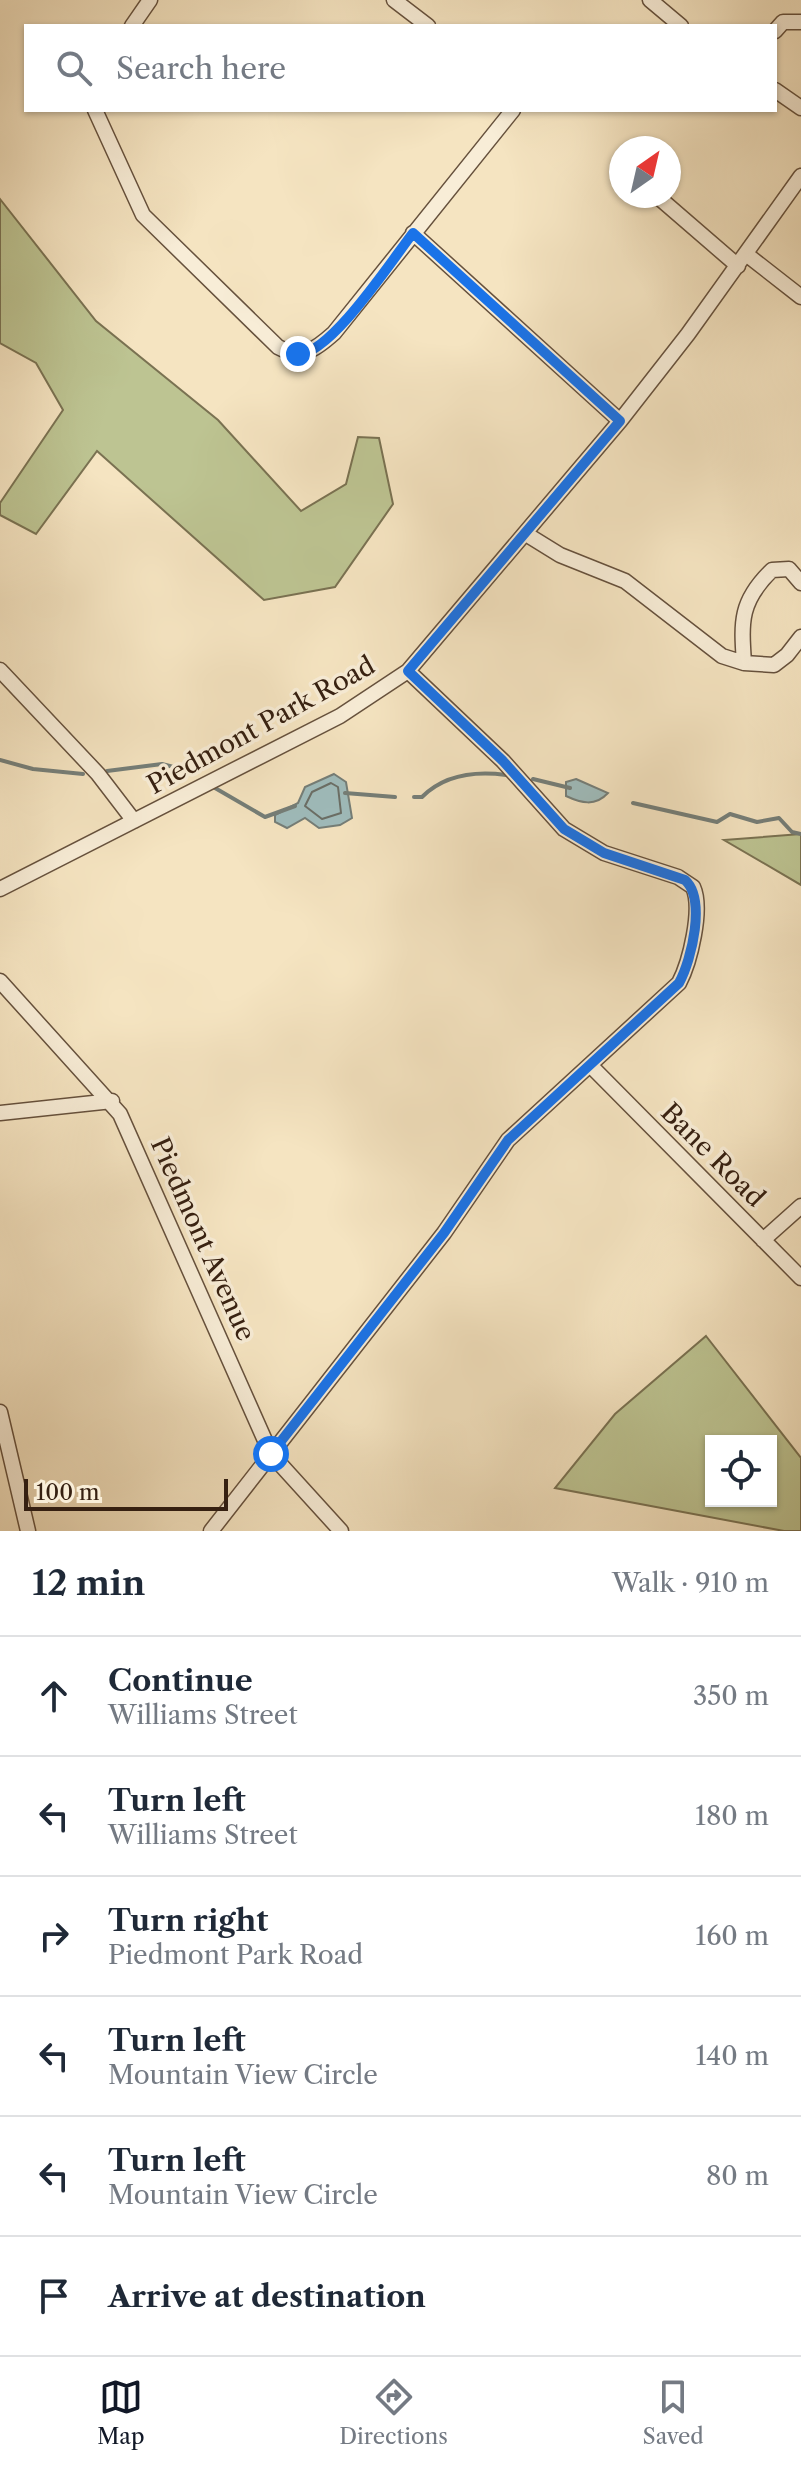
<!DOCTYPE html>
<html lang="en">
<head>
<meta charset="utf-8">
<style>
  body { margin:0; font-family:"Libre Caslon Text",serif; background:#f6f6f7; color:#1f2937 }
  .controls { position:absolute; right:24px; bottom:24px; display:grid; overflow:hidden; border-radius:0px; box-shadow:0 2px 6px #0004 }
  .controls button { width:72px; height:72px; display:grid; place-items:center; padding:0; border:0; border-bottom:2px solid #e0e1e3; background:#fff; color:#1f2937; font:40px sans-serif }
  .compass { position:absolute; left:609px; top:136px; width:72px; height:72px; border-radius:50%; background:#fff; box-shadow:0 2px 6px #0004; rotate:34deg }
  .scale { position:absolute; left:24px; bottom:20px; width:204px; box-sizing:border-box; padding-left:8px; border:4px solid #362011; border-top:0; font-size:22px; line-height:28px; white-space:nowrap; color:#362011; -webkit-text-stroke:6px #f8edd7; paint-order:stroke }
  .stop { position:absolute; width:24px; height:24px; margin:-18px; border:6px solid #1a73e8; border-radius:50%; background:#fff }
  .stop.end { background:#1a73e8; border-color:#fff; box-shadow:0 2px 8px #0008 }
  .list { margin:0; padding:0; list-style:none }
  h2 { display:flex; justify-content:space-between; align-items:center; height:104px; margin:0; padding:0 32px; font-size:34px }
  h2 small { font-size:26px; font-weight:400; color:#747a83 }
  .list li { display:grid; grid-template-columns:52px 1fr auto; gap:24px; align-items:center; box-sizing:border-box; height:120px; padding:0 32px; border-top:2px solid #e0e1e3 }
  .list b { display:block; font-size:30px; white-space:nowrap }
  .list p { margin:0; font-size:26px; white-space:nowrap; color:#747a83 }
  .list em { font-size:26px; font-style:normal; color:#747a83 }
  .icon { flex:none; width:44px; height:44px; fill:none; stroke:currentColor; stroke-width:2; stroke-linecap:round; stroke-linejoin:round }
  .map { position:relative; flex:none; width:801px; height:1531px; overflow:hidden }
  .search { position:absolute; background:#fff; box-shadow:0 2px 6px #0004; left:24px; right:24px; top:24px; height:88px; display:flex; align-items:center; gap:20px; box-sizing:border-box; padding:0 28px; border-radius:0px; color:#747a83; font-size:30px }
  .sheet { height:824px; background:#fff }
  nav { display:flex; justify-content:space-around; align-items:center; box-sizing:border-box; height:112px; border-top:2px solid #e0e1e3; background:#fff; font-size:22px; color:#747a83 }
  nav a { display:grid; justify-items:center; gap:4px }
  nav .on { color:#111827 }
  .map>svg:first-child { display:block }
</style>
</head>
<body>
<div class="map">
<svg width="801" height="1531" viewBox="0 0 801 1531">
  <rect width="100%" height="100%" fill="#f5e4c1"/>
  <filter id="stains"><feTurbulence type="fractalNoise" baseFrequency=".0025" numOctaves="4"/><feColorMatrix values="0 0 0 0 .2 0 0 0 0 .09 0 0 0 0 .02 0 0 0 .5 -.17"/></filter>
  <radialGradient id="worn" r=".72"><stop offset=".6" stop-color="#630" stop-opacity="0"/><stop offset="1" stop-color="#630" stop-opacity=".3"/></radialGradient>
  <path fill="#bdc492" stroke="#7a7252" stroke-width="2" fill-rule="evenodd" d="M0,199L96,321L218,420L301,511L346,484L358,437L379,438L393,504L335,587L264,600L97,451L36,534L0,515V503L63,410L36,363L0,343Z
    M801,834V885L724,840Z
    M706,1336L801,1458V1531H784L555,1488L615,1414ZM771,1441V1501H711V1441Z"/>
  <path fill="#9fbcbc" stroke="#757e78" stroke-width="2" d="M334,774L346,782L352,818L340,825L319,828L305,818L287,828L275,822V815L298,803L305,787Z
    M576,779L608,793C595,807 581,803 566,796V782Z"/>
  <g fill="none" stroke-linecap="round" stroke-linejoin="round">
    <path stroke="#6a6e66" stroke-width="2" d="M331,783L338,787L341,813L322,819L305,806L312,792Z"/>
    <path stroke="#757e78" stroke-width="4" d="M0,760L33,769L83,774
      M107,771L162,764L189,771
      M533,779L570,788
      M215,788L265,817L295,806
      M345,793L395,797
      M414,797H422C445,774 476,771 506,775
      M633,803L717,822L730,814L757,822L779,818L792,832L801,834"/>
    <defs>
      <path id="minor" d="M394,0L428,26
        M650,0L681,26
        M132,26L150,0
        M775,31L783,22H801
        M775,90L801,108
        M95,110L143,215L278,347C302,360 315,350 334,333L513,110
        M657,196L738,266
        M413,233L620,421
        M746,254L801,297
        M526,534L560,555L625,581L722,656L744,663L774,665L787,655L801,637
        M744,663C741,621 740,601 772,570L789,569L801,583
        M0,670L98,774L134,821
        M0,889L340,716L408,671L620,421L688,334L801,176
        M0,981L120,1114L271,1454L341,1531
        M590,1065L801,1278
        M0,1113L112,1101
        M763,1240L801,1206
        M0,1412L28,1531
        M211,1531L444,1233L508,1140L679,983C690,962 703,909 693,887L678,877L604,853L564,829L503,761L408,671"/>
    </defs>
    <use href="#minor" stroke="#66513d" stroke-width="17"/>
    <use href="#minor" stroke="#f8edd7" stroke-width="14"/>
  </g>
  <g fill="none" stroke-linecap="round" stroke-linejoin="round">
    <path stroke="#1a73e8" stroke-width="10" d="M271,1454L444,1233L508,1140L679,983C692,959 706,899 685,880L604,853L564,829L503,761L408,671L620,421L413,233C392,260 330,355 298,354"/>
  </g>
  <g text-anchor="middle" stroke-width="7" stroke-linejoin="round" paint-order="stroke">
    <g font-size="26" fill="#362011" stroke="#f8edd7">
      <text transform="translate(261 725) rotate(-29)" y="9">Piedmont Park Road</text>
      <text transform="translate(713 1155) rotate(45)" y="9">Bane Road</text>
      <text transform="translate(203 1239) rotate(66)" y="9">Piedmont Avenue</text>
    </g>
  </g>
  <rect width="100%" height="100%" filter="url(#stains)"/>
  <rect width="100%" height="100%" fill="url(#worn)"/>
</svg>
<div class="controls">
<button><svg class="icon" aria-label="locate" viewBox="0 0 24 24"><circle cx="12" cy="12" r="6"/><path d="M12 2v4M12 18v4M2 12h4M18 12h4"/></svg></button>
</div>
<svg class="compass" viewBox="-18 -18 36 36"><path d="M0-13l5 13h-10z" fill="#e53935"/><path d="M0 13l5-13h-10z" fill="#747a83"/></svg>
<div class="scale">100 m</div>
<div class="stop" style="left:271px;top:1454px"></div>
<div class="stop end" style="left:298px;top:354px"></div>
<div class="search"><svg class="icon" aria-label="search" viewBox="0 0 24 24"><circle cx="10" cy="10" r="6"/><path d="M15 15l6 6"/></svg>Search here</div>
</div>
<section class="sheet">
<h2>12 min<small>Walk · 910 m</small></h2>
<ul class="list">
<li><svg class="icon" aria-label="ahead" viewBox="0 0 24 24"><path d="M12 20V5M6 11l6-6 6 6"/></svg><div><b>Continue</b><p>Williams Street</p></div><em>350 m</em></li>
<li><svg class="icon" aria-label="left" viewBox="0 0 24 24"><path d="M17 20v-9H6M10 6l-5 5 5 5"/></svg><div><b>Turn left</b><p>Williams Street</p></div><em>180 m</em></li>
<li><svg class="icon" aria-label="right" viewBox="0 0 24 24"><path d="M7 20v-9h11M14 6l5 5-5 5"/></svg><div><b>Turn right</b><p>Piedmont Park Road</p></div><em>160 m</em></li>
<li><svg class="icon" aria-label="left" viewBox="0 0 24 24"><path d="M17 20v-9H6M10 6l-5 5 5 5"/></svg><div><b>Turn left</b><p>Mountain View Circle</p></div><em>140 m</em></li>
<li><svg class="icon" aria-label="left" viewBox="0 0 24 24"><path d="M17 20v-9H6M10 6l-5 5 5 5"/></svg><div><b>Turn left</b><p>Mountain View Circle</p></div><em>80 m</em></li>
<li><svg class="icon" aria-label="arrive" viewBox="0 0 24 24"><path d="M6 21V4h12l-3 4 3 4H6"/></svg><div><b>Arrive at destination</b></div></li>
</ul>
</section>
<nav>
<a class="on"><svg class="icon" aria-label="map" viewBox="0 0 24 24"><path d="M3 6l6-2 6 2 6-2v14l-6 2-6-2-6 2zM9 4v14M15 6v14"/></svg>Map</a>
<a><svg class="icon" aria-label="directions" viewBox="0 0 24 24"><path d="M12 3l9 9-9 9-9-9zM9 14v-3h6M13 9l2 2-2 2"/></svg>Directions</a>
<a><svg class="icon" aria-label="saved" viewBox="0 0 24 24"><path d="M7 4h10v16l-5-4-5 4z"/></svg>Saved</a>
</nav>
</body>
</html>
